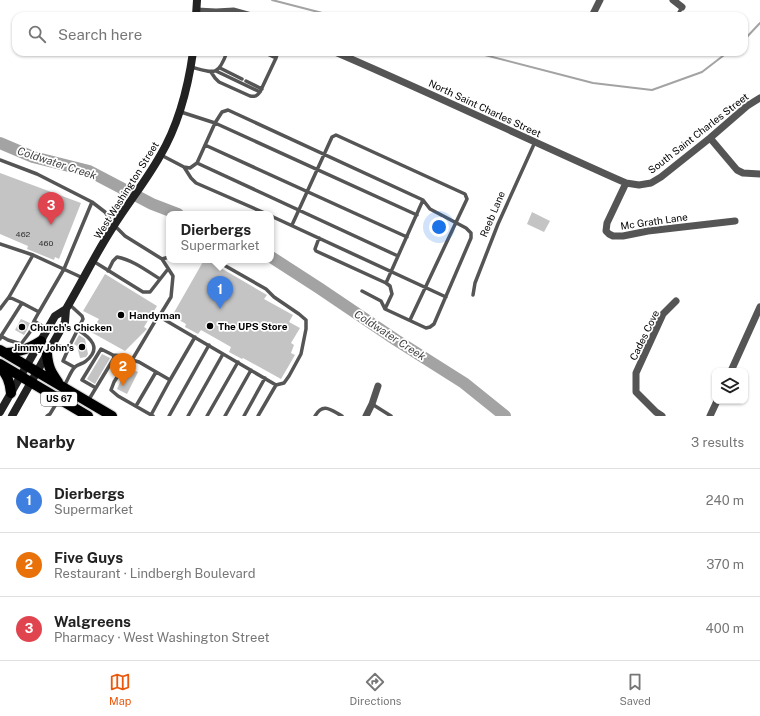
<!DOCTYPE html>
<html lang="en">
<head>
<meta charset="utf-8">
<style>
  body { margin:0; font-family:"Public Sans",sans-serif; background:#f2f2f2; color:#222 }
  .controls { position:absolute; right:12px; bottom:12px; display:grid; overflow:hidden; border-radius:8px; box-shadow:0 1px 3px #0004 }
  .controls button { width:36px; height:36px; display:grid; place-items:center; padding:0; border:0; border-bottom:1px solid #e0e0e0; background:#fff; color:#222; font:20px sans-serif }
  .you { position:absolute; left:439px; top:227px; width:14px; height:14px; margin:-10px; border:3px solid #fff; border-radius:50%; background:#1a73e8; box-shadow:0 0 0 6px #1a73e833 }
  .badge { display:grid; place-items:center; width:26px; height:26px; border-radius:50%; background:#ea580c; color:#fff; font-size:13px; font-weight:700 }
  .pin { position:absolute; translate:-50% -33px; filter:drop-shadow(0 1px 2px #0008) }
  .pin::after { content:''; position:absolute; top:21px; width:14px; height:12px; background:inherit; clip-path:polygon(0 0,100% 0,50% 100%) }
  .popup { position:absolute; left:166px; top:211px; width:108px; height:52px; box-sizing:border-box; display:grid; place-content:center; border-radius:8px; background:#fff; filter:drop-shadow(0 1px 3px #0005); font-size:13px; white-space:nowrap; color:#767676 }
  .popup b { font-size:15px; color:#222 }
  .popup::after { content:''; position:absolute; left:50%; top:100%; margin-left:-8px; border:8px solid transparent; border-top-color:#fff }
  .list { margin:0; padding:0; list-style:none }
  h2 { display:flex; justify-content:space-between; align-items:center; height:52px; margin:0; padding:0 16px; font-size:17px }
  h2 small { font-size:13px; font-weight:400; color:#767676 }
  .list li { display:grid; grid-template-columns:26px 1fr auto; gap:12px; align-items:center; box-sizing:border-box; height:64px; padding:0 16px; border-top:1px solid #e0e0e0 }
  .list b { display:block; font-size:15px; white-space:nowrap }
  .list p { margin:0; font-size:13px; white-space:nowrap; color:#767676 }
  .list em { font-size:13px; font-style:normal; color:#767676 }
  .icon { flex:none; width:22px; height:22px; fill:none; stroke:currentColor; stroke-width:2; stroke-linecap:round; stroke-linejoin:round }
  .map { position:relative; flex:none; width:760px; height:416px; overflow:hidden }
  .search { position:absolute; background:#fff; box-shadow:0 1px 3px #0004; left:12px; right:12px; top:12px; height:44px; display:flex; align-items:center; gap:10px; box-sizing:border-box; padding:0 14px; border-radius:12px; color:#767676; font-size:15px }
  .sheet { height:244px; background:#fff }
  nav { display:flex; justify-content:space-around; align-items:center; box-sizing:border-box; height:56px; border-top:1px solid #e0e0e0; background:#fff; font-size:11px; color:#767676 }
  nav a { display:grid; justify-items:center; gap:2px }
  nav .on { color:#ea580c }
  .map>svg:first-child { display:block }
</style>
</head>
<body>
<div class="map">
<svg width="760" height="416" viewBox="0 0 760 416">
  <rect width="100%" height="100%" fill="#fff"/>
  <g fill="none" stroke-linecap="round" stroke-linejoin="round">
    <path stroke="#a3a3a3" stroke-width="2" d="M272,0L334,16
      M744,40L760,23
      M473,52L593,83L652,90L702,72L728,52"/>
    <path stroke="#a3a3a3" stroke-width="12" d="M0,143L33,157L89,171L152,204L178,214
      M271,257L319,288L396,340L464,383L505,416"/>
  </g>
  <path fill="#c4c4c4" d="M0,173L81,203L59,259L55,257L54,260L27,249L28,246L0,234Z
    M532,212L550,221L544,232L527,224Z
    M204,260H207L267,295L264,299L293,315L289,322L300,328L291,343L294,345L291,353L295,355L281,379L243,358L242,359L229,352L231,347L201,330L198,334L185,327L186,324L172,316Z
    M105,274L157,306L144,327L147,329L125,351L91,332L99,319L83,311Z
    M21,319L30,323L27,330L24,335L15,330Z
    M79,335L85,339L88,354L86,357L80,358L77,346L74,344Z
    M102,354L110,358L95,384L87,379Z
    M127,367L138,372L127,394L117,389Z"/>
  <g fill="none" stroke-linecap="round" stroke-linejoin="round">
    <defs>
      <path id="primary" d="M0,350L112,416
        M5,353C20,352 28,349 41,341
        M47,354C48,367 51,372 58,382
        M0,364L88,416
        M0,366C7,376 10,381 11,393"/>
    </defs>
    <use href="#primary" stroke="#dbdbdb" stroke-width="12"/>
    <path stroke="#555" stroke-width="3.5" d="M677,16L682,7
      M263,52L276,58L278,52
      M657,53L661,52
      M191,67C214,73 218,77 227,52
      M220,68L242,79
      M216,71L260,92
      M211,72L215,78L219,82L250,96C255,97 257,96 260,92L276,58
      M246,81L262,89
      M205,145L407,237
      M161,155L184,167L190,168L197,163L215,123L181,112
      M0,160L37,174L92,202
      M197,163L398,256
      M184,167L191,178L196,183L267,214
      M271,216L446,297
      M292,225L332,137L336,135L465,194L467,199L410,320
      M319,238L315,249L316,251L386,283L423,200
      M0,244L33,255L9,297L22,303
      M33,255L83,278
      M162,259L169,257
      M215,260L266,289L274,297L299,314L306,320V329L301,354L289,376L284,383L276,385
      M93,261L143,292H150L168,269
      M108,271L113,261L117,257C133,260 147,271 160,279
      M362,291L381,301L385,309L426,328L430,327L434,324L471,238V233L466,228L430,209L423,200L228,110L222,112L215,123L417,215
      M473,295L475,283L498,224L535,142
      M70,305L82,316L83,319L70,345L63,361L74,367
      M0,309L9,297
      M385,309L392,294L390,286L386,283
      M39,312L64,269L92,202L105,212L114,225L125,236L162,259L173,276L171,297L160,315L165,320L276,385L258,416
      M1,336L22,303L39,312L34,321
      M0,339L1,336L8,340L21,344L30,332L34,321L47,329
      M54,344L68,349
      M113,355C119,355 126,357 129,362
      M132,360L139,362L170,380
      M64,386C67,382 71,370 75,367C78,364 83,364 86,361C102,348 91,338 78,330
      M88,401L114,358L113,355L101,349L82,380L96,388
      M372,404L391,416
      M136,406L156,372
      M151,415L170,380L195,337
      M47,416L50,414L59,399
      M153,416L118,396L111,390L114,382L126,363L132,360L157,318L160,315
      M169,416L209,345
      M188,416L223,354
      M207,416L238,362
      M225,416L251,370
      M244,416L265,378
      M315,416C323,402 331,410 342,416"/>
    <path stroke="#555" stroke-width="7" d="M673,0L682,7
      M197,11L216,12L234,11L252,16
      M539,16H540
      M592,16L600,0
      M335,52C433,94 529,140 626,183L639,185L651,183L661,177L710,138L747,106L760,98
      M710,138L737,170L743,173L760,174
      M626,183L607,223L606,231L609,234L613,236H623L648,231L735,221
      M731,371L760,307
      M366,416L372,404L378,386
      M662,416L656,412L636,392V373L663,314L676,301
      M710,416L717,401"/>
    <path stroke="#222" stroke-width="8" d="M196,16L197,0
      M0,412L55,316L66,309
      M12,416L65,322L66,309C82,282 96,253 113,227C128,203 146,181 160,156C179,124 188,88 193,52"/>
    <use href="#primary" stroke="#000" stroke-width="10"/>
  </g>
  <g fill="#000" stroke="#fff" stroke-width="1.5">
    <circle cx="121" cy="315" r="4"/>
    <circle cx="210" cy="326" r="4"/>
    <circle cx="22" cy="327" r="4"/>
    <circle cx="82" cy="347" r="4"/>
  </g>
  <g text-anchor="middle" stroke-width="3.5" stroke-linejoin="round" paint-order="stroke">
    <g font-size="8" fill="#313131">
      <text x="23" y="237">462</text>
      <text x="46" y="246">460</text>
    </g>
    <rect fill="#fff" stroke="#4c4c4c" stroke-width="1" x="41" y="392" width="36" height="14" rx="3"/>
    <g font-size="9" font-weight="bold" fill="#000">
      <text x="59" y="402">US 67</text>
    </g>
    <g font-size="10" fill="#000" stroke="#fff">
      <text transform="translate(485 108) rotate(25)" y="4">North Saint Charles Street</text>
      <text transform="translate(698 133) rotate(-38)" y="4">South Saint Charles Street</text>
      <text transform="translate(126 190) rotate(-58)" y="4">West Washington Street</text>
      <text transform="translate(492 214) rotate(-67)" y="4">Reeb Lane</text>
      <text transform="translate(654 221) rotate(-8)" y="4">Mc Grath Lane</text>
      <text transform="translate(644 335) rotate(-64)" y="4">Cades Cove</text>
    </g>
    <g font-size="10" font-weight="bold" fill="#000" stroke="#fff" text-anchor="start">
      <text x="129" y="319">Handyman</text>
      <text x="218" y="330">The UPS Store</text>
      <text x="30" y="331">Church's Chicken</text>
      <text x="74" y="351" text-anchor="end">Jimmy John's</text>
    </g>
    <g font-size="11" font-style="italic" fill="#444" stroke="#fff">
      <text transform="translate(57 163) rotate(18)" y="4">Coldwater Creek</text>
      <text transform="translate(390 335) rotate(33)" y="4">Coldwater Creek</text>
    </g>
  </g>
</svg>
<div class="controls">
<button><svg class="icon" aria-label="layers" viewBox="0 0 24 24"><path d="M12 4l9 5-9 5-9-5zM3 14l9 5 9-5"/></svg></button>
</div>
<div class="you"></div>
<div class="pin badge" style="left:220px;top:309px;background:#3f7fe0">1</div>
<div class="popup"><b>Dierbergs</b>Supermarket</div>
<div class="pin badge" style="left:123px;top:386px;background:#e8710a">2</div>
<div class="pin badge" style="left:51px;top:225px;background:#e0444e">3</div>
<div class="search"><svg class="icon" aria-label="search" viewBox="0 0 24 24"><circle cx="10" cy="10" r="6"/><path d="M15 15l6 6"/></svg>Search here</div>
</div>
<section class="sheet">
<h2>Nearby<small>3 results</small></h2>
<ul class="list">
<li><span class="badge" style="background:#3f7fe0">1</span><div><b>Dierbergs</b><p>Supermarket</p></div><em>240 m</em></li>
<li><span class="badge" style="background:#e8710a">2</span><div><b>Five Guys</b><p>Restaurant · Lindbergh Boulevard</p></div><em>370 m</em></li>
<li><span class="badge" style="background:#e0444e">3</span><div><b>Walgreens</b><p>Pharmacy · West Washington Street</p></div><em>400 m</em></li>
</ul>
</section>
<nav>
<a class="on"><svg class="icon" aria-label="map" viewBox="0 0 24 24"><path d="M3 6l6-2 6 2 6-2v14l-6 2-6-2-6 2zM9 4v14M15 6v14"/></svg>Map</a>
<a><svg class="icon" aria-label="directions" viewBox="0 0 24 24"><path d="M12 3l9 9-9 9-9-9zM9 14v-3h6M13 9l2 2-2 2"/></svg>Directions</a>
<a><svg class="icon" aria-label="saved" viewBox="0 0 24 24"><path d="M7 4h10v16l-5-4-5 4z"/></svg>Saved</a>
</nav>
</body>
</html>
